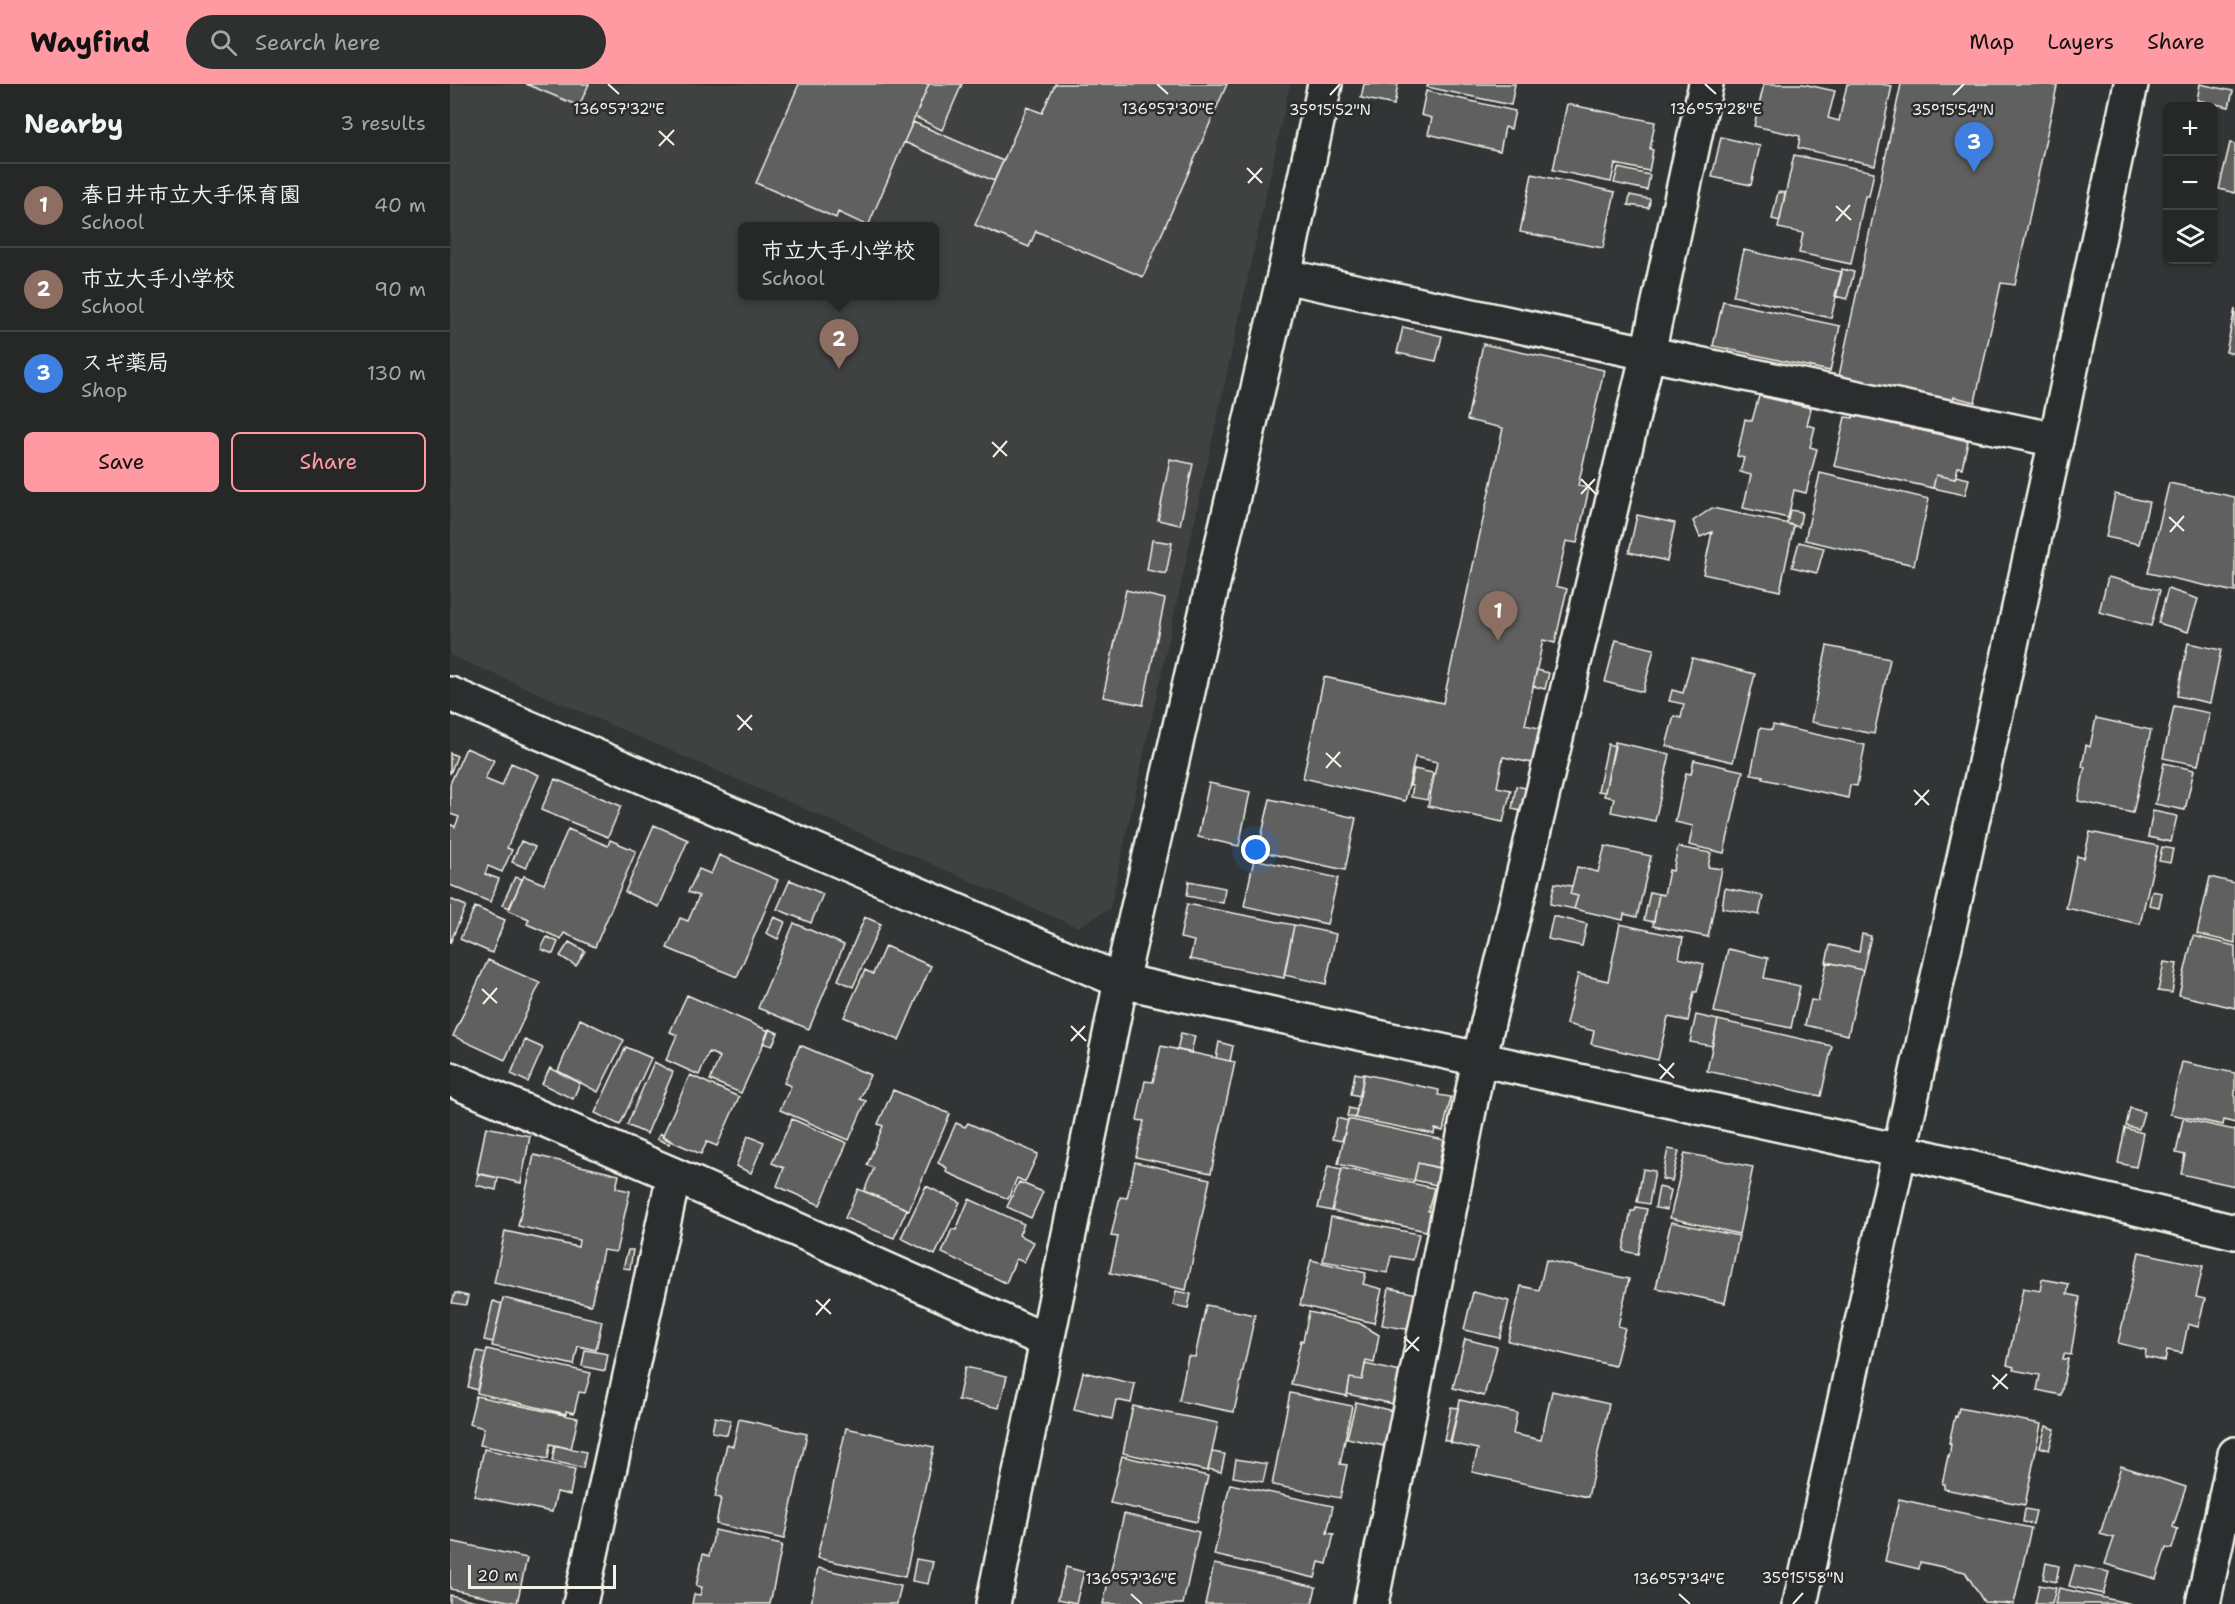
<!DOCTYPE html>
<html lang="en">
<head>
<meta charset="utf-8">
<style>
  body { margin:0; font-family:"Shantell Sans","Klee One",sans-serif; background:#2e3030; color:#f1f3f6 }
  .controls { position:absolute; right:18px; top:18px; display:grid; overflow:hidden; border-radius:9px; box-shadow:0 2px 4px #0004 }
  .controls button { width:54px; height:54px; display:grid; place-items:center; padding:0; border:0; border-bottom:2px solid #424445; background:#262828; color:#f1f3f6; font:30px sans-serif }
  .scale { position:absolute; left:18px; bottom:15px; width:148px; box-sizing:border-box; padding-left:6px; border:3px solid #f4f1e8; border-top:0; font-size:16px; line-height:21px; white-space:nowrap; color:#f4f1e8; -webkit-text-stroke:4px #2a2d2e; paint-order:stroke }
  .you { position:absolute; left:806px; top:766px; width:21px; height:21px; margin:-15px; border:4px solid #fff; border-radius:50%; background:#1a73e8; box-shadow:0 0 0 9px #1a73e833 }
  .badge { display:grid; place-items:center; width:39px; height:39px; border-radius:50%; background:#ff9aa2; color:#fff; font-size:20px; font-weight:700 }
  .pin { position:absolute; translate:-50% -50px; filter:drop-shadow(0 2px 3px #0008) }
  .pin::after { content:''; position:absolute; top:32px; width:21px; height:18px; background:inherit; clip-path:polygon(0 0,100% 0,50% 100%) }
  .popup { position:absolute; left:288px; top:138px; width:201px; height:78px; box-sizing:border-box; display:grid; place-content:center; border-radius:9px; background:#262828; filter:drop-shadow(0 2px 4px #0005); font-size:20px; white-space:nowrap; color:#a4a6a8 }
  .popup b { font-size:22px; color:#f1f3f6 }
  .popup::after { content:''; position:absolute; left:50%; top:100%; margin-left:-12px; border:12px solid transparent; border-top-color:#262828 }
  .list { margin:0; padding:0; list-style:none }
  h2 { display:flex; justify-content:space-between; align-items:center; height:78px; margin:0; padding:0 24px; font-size:26px }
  h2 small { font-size:20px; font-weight:400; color:#a4a6a8 }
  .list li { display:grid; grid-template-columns:39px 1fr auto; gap:18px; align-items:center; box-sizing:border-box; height:84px; padding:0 24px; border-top:2px solid #424445 }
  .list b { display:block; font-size:22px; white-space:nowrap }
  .list p { margin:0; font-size:20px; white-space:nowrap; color:#a4a6a8 }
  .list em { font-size:20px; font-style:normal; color:#a4a6a8 }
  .actions { display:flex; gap:12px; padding:18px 24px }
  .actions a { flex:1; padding:14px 0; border:2px solid #ff9aa2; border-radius:9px; text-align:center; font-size:21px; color:#ff9aa2 }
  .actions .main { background:#ff9aa2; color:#111 }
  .icon { flex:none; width:33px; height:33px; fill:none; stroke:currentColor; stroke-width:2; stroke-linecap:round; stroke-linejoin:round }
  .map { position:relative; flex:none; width:1785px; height:1520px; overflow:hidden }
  header { display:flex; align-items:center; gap:36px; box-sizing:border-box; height:84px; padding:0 30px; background:#ff9aa2; color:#111 }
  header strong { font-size:28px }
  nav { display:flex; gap:33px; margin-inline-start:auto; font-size:21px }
  .search { width:420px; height:54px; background:#2e3030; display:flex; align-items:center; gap:15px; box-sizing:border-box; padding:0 21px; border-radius:33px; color:#a4a6a8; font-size:22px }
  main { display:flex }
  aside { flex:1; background:#262828 }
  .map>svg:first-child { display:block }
</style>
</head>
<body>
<header>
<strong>Wayfind</strong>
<div class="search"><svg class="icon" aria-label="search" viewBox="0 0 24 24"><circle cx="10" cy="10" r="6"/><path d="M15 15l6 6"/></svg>Search here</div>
<nav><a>Map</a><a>Layers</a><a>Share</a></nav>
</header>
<main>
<aside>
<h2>Nearby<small>3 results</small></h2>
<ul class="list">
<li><span class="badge" style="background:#8d6e63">1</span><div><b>春日井市立大手保育園</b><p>School</p></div><em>40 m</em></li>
<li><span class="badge" style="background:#8d6e63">2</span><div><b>市立大手小学校</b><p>School</p></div><em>90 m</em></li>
<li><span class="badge" style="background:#3f7fe0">3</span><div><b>スギ薬局</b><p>Shop</p></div><em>130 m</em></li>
</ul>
<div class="actions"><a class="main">Save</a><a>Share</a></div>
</aside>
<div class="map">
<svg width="1785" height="1520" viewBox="0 0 1785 1520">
  <rect width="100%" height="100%" fill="#323535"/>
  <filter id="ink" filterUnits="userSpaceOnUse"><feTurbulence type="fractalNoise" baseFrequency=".0167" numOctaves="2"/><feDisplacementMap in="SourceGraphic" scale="12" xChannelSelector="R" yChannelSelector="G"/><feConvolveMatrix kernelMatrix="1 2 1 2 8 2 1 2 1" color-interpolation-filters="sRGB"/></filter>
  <g filter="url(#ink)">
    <path fill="#404242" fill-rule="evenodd" d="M0,0H840L660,825L627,843L0,571ZM293,142H485V212H293Z"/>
    <path fill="#5f605f" stroke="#f4f1e8" stroke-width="1.5" d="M76,0H139L129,22Z
      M349,0H479L418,142L388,128L386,134L306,99Z
      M479,0H512L492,46L465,33Z
      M605,0H777L693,193L586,147L579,163L525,141L577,23L592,29Z
      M914,0H948L944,21L911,14Z
      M978,0H1065L1061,21L977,3Z
      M1314,0H1353L1385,7L1378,34L1389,37L1397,0H1431L1442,2L1425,81L1348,64L1350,52L1304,42Z
      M1451,0H1598L1607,2L1565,201L1551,199L1525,318L1504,313L1503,316L1389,292Z
      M1750,0L1783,7L1779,23L1747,16Z
      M976,7L1065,27L1061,45L1055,43L1050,67L978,50L982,34L971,31Z
      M1117,20L1205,38L1200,65L1203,66L1199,87L1165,80L1161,98L1103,86Z
      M463,38L553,77L544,97L454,58Z
      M1271,53L1310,62L1301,101L1262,93Z
      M1780,59L1785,60V109L1769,105Z
      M1344,71L1424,88L1419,112H1415L1401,180L1349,169L1353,149L1328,144Z
      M1168,84L1200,91L1197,106L1164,99Z
      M1082,90L1165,108L1153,164L1070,148Z
      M1328,108L1335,109L1330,137L1322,135Z
      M1180,111L1200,115L1199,124L1178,121Z
      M1294,166L1392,188L1381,234L1283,212Z
      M1392,185L1404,188L1397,215L1385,212Z
      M1273,217L1390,242L1380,287L1263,262Z
      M1785,225V270L1776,268Z
      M953,243L992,252L986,277L947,269Z
      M1033,260L1154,286L1128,402L1139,404L1127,459L1116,457L1106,502L1117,505L1105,559L1093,556L1075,641L1089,644L1082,679L1053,673L1047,703L1061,706L1053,738L978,722L987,678L965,673L955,717L853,694L874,593L993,619L1053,344L1017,336Z
      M1309,312L1361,324L1357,341L1365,343L1360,363L1367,365L1356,409L1344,406L1338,434L1293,424L1301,391L1290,388L1294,374L1287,372L1295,335L1302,337Z
      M1403,331L1518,357L1512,384L1508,383L1505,395L1486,391L1483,404L1384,382L1395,333L1403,334Z
      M720,375L743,380L730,441L708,436Z
      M1370,389L1479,415L1464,481L1355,456Z
      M1486,391L1505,395L1506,392L1519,395L1515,411L1483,404Z
      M1719,399L1785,413V508L1698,489Z
      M1665,410L1699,418L1689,460L1656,453Z
      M1262,424L1344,441L1330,507L1253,490L1262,448L1250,453L1243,437Z
      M1340,426L1352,428L1349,443L1337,440Z
      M1187,431L1225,439L1217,477L1179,468Z
      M702,456L722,459L716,490L697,486Z
      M1349,458L1374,464L1367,489L1342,483Z
      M1658,493L1710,506L1701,542L1649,528Z
      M1718,505L1748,515L1738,548L1708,539Z
      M676,506L715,515L693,621L653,613Z
      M1166,556L1204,565L1193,608L1155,598Z
      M1738,559L1771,566L1760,619L1727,612Z
      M1377,562L1440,575L1424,650L1361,638Z
      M1242,574L1305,590L1283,678L1216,662L1224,632L1231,634L1234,620L1219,617L1222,606L1233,609Z
      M1087,586L1099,589L1095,605L1083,602Z
      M1724,622L1760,629L1748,681L1713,674Z
      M1646,634L1701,646L1683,729L1628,717L1635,683H1632L1636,661L1640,663Z
      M1323,641L1415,661L1407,702L1400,701L1398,714L1313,695V692L1301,690L1310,644L1322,646Z
      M1165,658L1220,670L1205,737L1161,728L1164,714L1154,712Z
      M1158,660L1165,662L1155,708L1148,707Z
      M16,664L44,676L35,695L52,702L61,679L89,691L57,764L62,766L52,788L38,782L35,790L49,795L40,818L0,801V740L5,743L9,733L0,730V700Z
      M0,669L7,672L0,690Z
      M1244,676L1293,687L1274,769L1239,761L1243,742L1225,738L1236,689L1241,690Z
      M1714,679L1744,686L1735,726L1705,720Z
      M964,685L983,689L977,716L961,713L963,702H960Z
      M105,695L171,722L158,753L91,726Z
      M759,699L800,708L789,762L748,753Z
      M1066,702L1076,704L1071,727L1062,725Z
      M820,715L906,734L895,786L808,767Z
      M1703,727L1727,732L1721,758L1698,753Z
      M204,741L238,756L209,823L175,808Z
      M118,745L158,762L160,756L186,767L145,863L114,849L111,855L77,840L79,835L58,826L74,792L94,800Z
      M1640,748L1708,762L1690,840L1616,824L1627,772L1634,774Z
      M71,757L85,763L76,784L62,778Z
      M1155,762L1201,772L1187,833L1174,830L1173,836L1124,825L1128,812L1120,810L1127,783L1148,788Z
      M1228,763L1261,769L1258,783L1272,785L1258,853L1203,842L1209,810L1214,811L1219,786L1223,787Z
      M1712,763L1723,765L1720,779L1709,777Z
      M269,771L328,796L287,893L217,864L230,834L238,837L249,812L238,808L249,785L261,790Z
      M804,775L888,794L877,840L794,822Z
      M65,793L72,795L60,824L52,821Z
      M1760,793L1785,799V859L1747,850Z
      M340,796L373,810L361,839L327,825Z
      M739,797L775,804L773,819L737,812Z
      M1105,799L1122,802L1120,810L1128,812L1124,825L1100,820Z
      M1275,804L1313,812L1309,831L1272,824Z
      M1702,807L1712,809L1709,823L1699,821Z
      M1200,808L1209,810L1204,838L1194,836Z
      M0,815L16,822L0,859Z
      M737,820L844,841L834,894L740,875L744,857L730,854Z
      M25,823L55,836L42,869L10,855Z
      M1103,832L1137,840L1132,862L1098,855Z
      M324,833L335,838L328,855L316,849Z
      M415,833L431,840L403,903L388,896Z
      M344,839L394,861L359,945L308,924Z
      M1170,840L1233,854L1229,874L1254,880L1247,908H1244L1238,937L1218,933L1208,976L1141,960L1144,947L1116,940L1128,890L1158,897Z
      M844,841L886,850L876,900L834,891Z
      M1412,850L1421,852L1413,886L1376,878L1380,861L1409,868Z
      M1743,852L1785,862V924L1729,911Z
      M97,853L108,858L103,870L91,865Z
      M119,858L135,867L126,882L110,872Z
      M435,862L481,882L449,956L394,933L415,886L423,890Z
      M1278,865L1318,874L1314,894L1350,902L1341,944L1264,928Z
      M38,876L90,899L55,976L3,952Z
      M1377,878L1413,886L1398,951L1355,941L1361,916L1368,917Z
      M1714,878L1727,880L1722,909L1708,907Z
      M237,911L319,947L291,1009L260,996L270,973L259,968L249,991L216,976L227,951L220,948Z
      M1246,931L1268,936L1262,962L1240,958Z
      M130,935L174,956L148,1008L108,987Z
      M1268,936L1382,962L1371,1012L1257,987Z
      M319,945L328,949L322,962L313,959Z
      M731,949L745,952L741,969L727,966Z
      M75,956L93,964L78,998L61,990Z
      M769,958L783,962L780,977L766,974Z
      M350,961L420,991L410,1015L416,1017L399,1056L330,1026L341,1002L334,999Z
      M711,962L785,978L761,1089L686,1073L694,1037L687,1036L695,997L703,998Z
      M176,963L201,974L170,1041L145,1029Z
      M204,978L223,988L197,1050L177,1041Z
      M1732,978L1785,989V1039L1774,1036L1773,1041L1720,1030Z
      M100,984L130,999L123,1015L92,1000Z
      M905,989L914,991L910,1012L901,1010Z
      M914,990L989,1006L988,1011L1001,1013L993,1047L985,1045L984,1050L905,1034Z
      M240,991L289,1013L267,1062L257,1058L251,1070L212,1053Z
      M443,1006L500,1030L459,1126L414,1107L424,1084L417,1081L433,1042L428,1040Z
      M899,1024L907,1026L905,1034L897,1032Z
      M1680,1024L1694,1028L1689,1045L1676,1042Z
      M887,1034L898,1037L892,1057L882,1055Z
      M342,1035L397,1059L370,1121L327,1102L334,1084L322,1079Z
      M898,1035L994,1056L988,1084L968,1079L964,1097L888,1080Z
      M1733,1035L1785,1046V1102L1731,1090L1735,1071L1726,1069Z
      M506,1039L515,1043L518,1039L588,1070L575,1098L567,1094L558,1115L496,1088L497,1084L488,1079Z
      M36,1043L80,1052L71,1099L27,1089Z
      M1675,1044L1693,1049L1686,1083L1668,1079Z
      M210,1049L221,1057L219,1060L207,1055Z
      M298,1052L314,1058L301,1089L286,1082Z
      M1218,1065L1229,1067L1222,1097L1212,1095Z
      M1235,1069L1303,1083L1289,1150L1220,1134Z
      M84,1071L169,1091L166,1104L180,1107L166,1168L153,1166L141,1221L44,1199L55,1147L128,1163L129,1156L68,1142Z
      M685,1078L760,1095L736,1206L660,1189L668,1153L661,1152L670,1113L677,1114Z
      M968,1079L995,1085L991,1102L964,1096Z
      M878,1082L892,1085L882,1127L868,1124Z
      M892,1084L984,1104L978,1127L986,1129L981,1148L882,1127Z
      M1193,1085L1205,1087L1199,1120L1187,1118Z
      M28,1090L48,1094L46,1106L26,1101Z
      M569,1098L593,1108L581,1134L557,1123Z
      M476,1102L510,1118L485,1171L451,1154Z
      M1209,1103L1221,1106L1217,1126L1205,1124Z
      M408,1105L457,1125L444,1154L395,1134Z
      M519,1115L574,1140L569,1151L584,1158L574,1178L566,1175L556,1199L492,1169L502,1145L506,1146Z
      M1186,1123L1197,1125L1188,1170L1173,1167L1181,1127H1185Z
      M881,1133L969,1150L963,1176L941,1172L937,1189L873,1177Z
      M1221,1138L1289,1152L1275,1219L1206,1204Z
      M178,1166H183L180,1185L173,1184Z
      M1689,1168L1753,1182L1746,1213L1755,1215L1748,1243L1738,1240L1732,1269L1717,1266L1715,1277L1695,1273L1696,1266L1668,1259Z
      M861,1176L916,1189L913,1200L932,1205L924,1239L850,1221Z
      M1096,1176L1179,1195L1168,1242L1175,1244L1165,1282L1058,1257L1071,1202L1089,1206Z
      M1592,1195L1619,1200L1617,1210L1630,1213L1621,1271L1614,1270L1613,1275H1618L1611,1311L1587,1306L1590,1291L1563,1286L1564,1283L1557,1281L1573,1204L1590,1207Z
      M939,1204L967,1210L961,1246L932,1241Z
      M726,1207L741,1210L738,1224L723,1221Z
      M1023,1208L1059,1217L1050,1254L1014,1246Z
      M5,1209L18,1212L16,1221L2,1219Z
      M53,1214L152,1237L146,1266L128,1262L124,1281L42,1262Z
      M43,1217L52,1220L43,1258L34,1256Z
      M756,1221L805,1231L784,1328L729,1317L738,1272L745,1273Z
      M859,1228L909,1239L929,1251L924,1279L916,1277L912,1296L900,1294L897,1312L841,1300L851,1256L853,1257Z
      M1015,1255L1047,1263L1034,1312L1003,1304Z
      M37,1265L141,1289L135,1309L129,1308L124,1329L116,1327V1330L27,1309Z
      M135,1266L158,1270L155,1287L132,1282Z
      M27,1267L36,1269L27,1306L18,1303Z
      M915,1280L951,1288L944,1320L897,1310L900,1294L912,1296Z
      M515,1283L557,1292L549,1324L508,1316Z
      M633,1288L685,1300L681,1319L666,1316L662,1335L624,1326Z
      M1102,1307L1159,1320L1138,1413L1022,1388L1028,1365L1001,1359L1010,1316L1067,1329L1063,1350L1091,1356Z
      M840,1309L902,1322L890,1380L897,1381L890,1414L822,1401Z
      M26,1312L128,1334L121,1365L100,1360L98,1375L30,1361L34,1344L19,1340Z
      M906,1318L943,1327L934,1362L897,1354Z
      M683,1322L768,1339L758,1387L673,1369Z
      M1001,1323L1008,1324L1000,1358L994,1356Z
      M1509,1324L1591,1340L1575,1421L1494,1405V1400H1492L1498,1372L1499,1373L1501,1360L1499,1359L1505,1332L1507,1333Z
      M265,1333L281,1336L277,1351L262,1348Z
      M289,1335L357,1350L334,1455L266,1440L271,1414L265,1413L277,1360L283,1362Z
      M1596,1342L1605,1345L1599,1366L1590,1363Z
      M396,1344L484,1363L455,1493L367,1474Z
      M105,1361L136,1368L133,1384L102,1377Z
      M34,1365L125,1385L120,1411L107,1408L102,1428L24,1412Z
      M762,1368L775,1370L771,1388L758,1385Z
      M672,1372L758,1392L747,1438L660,1419Z
      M786,1375L817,1380L813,1398L783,1393Z
      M1671,1382L1736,1403L1723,1443L1728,1445L1722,1465L1716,1464L1706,1495L1655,1480L1664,1454L1650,1450Z
      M780,1400L883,1422L877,1449L884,1450L877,1480L869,1478L865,1494L764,1471Z
      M1449,1415L1581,1444L1564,1520L1534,1518L1515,1488L1470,1478L1469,1485L1435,1477Z
      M1575,1425L1586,1427L1583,1440L1573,1438Z
      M674,1430L749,1448L733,1520H653Z
      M265,1446L332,1461L320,1520H242L244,1510L250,1511L252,1503L246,1502L253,1470L259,1472Z
      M0,1457L77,1474L67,1519L0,1505Z
      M466,1475L483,1478L478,1500L462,1497Z
      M1596,1479L1609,1482L1606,1498L1593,1495Z
      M764,1480L866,1503L862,1520H755Z
      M1625,1481L1659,1488L1653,1510L1619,1502Z
      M616,1483L634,1488L626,1519L608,1515Z
      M368,1484L451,1502L447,1520H361Z
      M1589,1501L1606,1504L1602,1520H1585Z
      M1609,1504L1682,1520H1605Z
      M0,1511L39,1520H0Z"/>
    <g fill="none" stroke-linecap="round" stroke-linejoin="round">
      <defs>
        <path id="street" d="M834,192L1606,356
          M0,995L224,1091L597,1257
          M130,1520L224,1091
          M921,1520L1029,976L1198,269L1256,0
          M1753,1520L1785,1370"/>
        <path id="secondary" d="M0,610L671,897L1450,1067L1785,1148
          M543,1520L671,897L834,192L875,0
          M1350,1520L1606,356L1681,0"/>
      </defs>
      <use href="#street" stroke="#f4f1e8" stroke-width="38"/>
      <use href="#secondary" stroke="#f4f1e8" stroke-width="38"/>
      <use href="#street" stroke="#2a2d2e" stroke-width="33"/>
      <use href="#secondary" stroke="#2a2d2e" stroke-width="33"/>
    </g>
  </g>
  <path fill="none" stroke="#f4f1e8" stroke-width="2" d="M158,0L169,10M707,0L718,10M1255,0L1266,10M880,11L890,0M1503,11L1514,0M209,47L224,61M209,62L224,46M797,84L812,99M798,99L812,84M1386,122L1401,136M1386,137L1400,121M542,358L557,372M543,373L557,357M1131,395L1146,410M1131,410L1145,395M1719,433L1734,447M1720,448L1734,432M287,631L302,646M288,646L302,631M876,669L891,683M876,684L890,668M1464,706L1479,721M1465,721L1479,706M32,905L47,919M33,920L47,904M621,942L636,957M621,957L635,942M1209,980L1224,994M1210,995L1224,979M366,1216L381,1230M366,1231L380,1215M954,1253L969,1267M955,1268L969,1253M1542,1291L1558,1305M1543,1305L1557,1290M681,1510L692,1520M1229,1510L1240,1520M1343,1520L1353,1509"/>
  <g font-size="15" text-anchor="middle" fill="#f4f1e8" stroke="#2a2d2e" stroke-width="5" stroke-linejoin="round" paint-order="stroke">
    <text x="169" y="30">136°57'32"E</text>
    <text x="718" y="30">136°57'30"E</text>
    <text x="1266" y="30">136°57'28"E</text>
    <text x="880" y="31">35°15'52"N</text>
    <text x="1503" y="31">35°15'54"N</text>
    <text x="1353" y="1499">35°15'58"N</text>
    <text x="681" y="1500">136°57'36"E</text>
    <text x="1229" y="1500">136°57'34"E</text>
  </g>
</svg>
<div class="controls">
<button>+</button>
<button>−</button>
<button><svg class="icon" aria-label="layers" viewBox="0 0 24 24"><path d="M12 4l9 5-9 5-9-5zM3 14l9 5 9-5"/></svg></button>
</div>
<div class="scale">20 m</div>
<div class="you"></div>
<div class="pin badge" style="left:1048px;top:557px;background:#8d6e63">1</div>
<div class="pin badge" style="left:389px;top:285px;background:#8d6e63">2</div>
<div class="popup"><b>市立大手小学校</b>School</div>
<div class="pin badge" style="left:1524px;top:88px;background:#3f7fe0">3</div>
</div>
</main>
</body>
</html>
